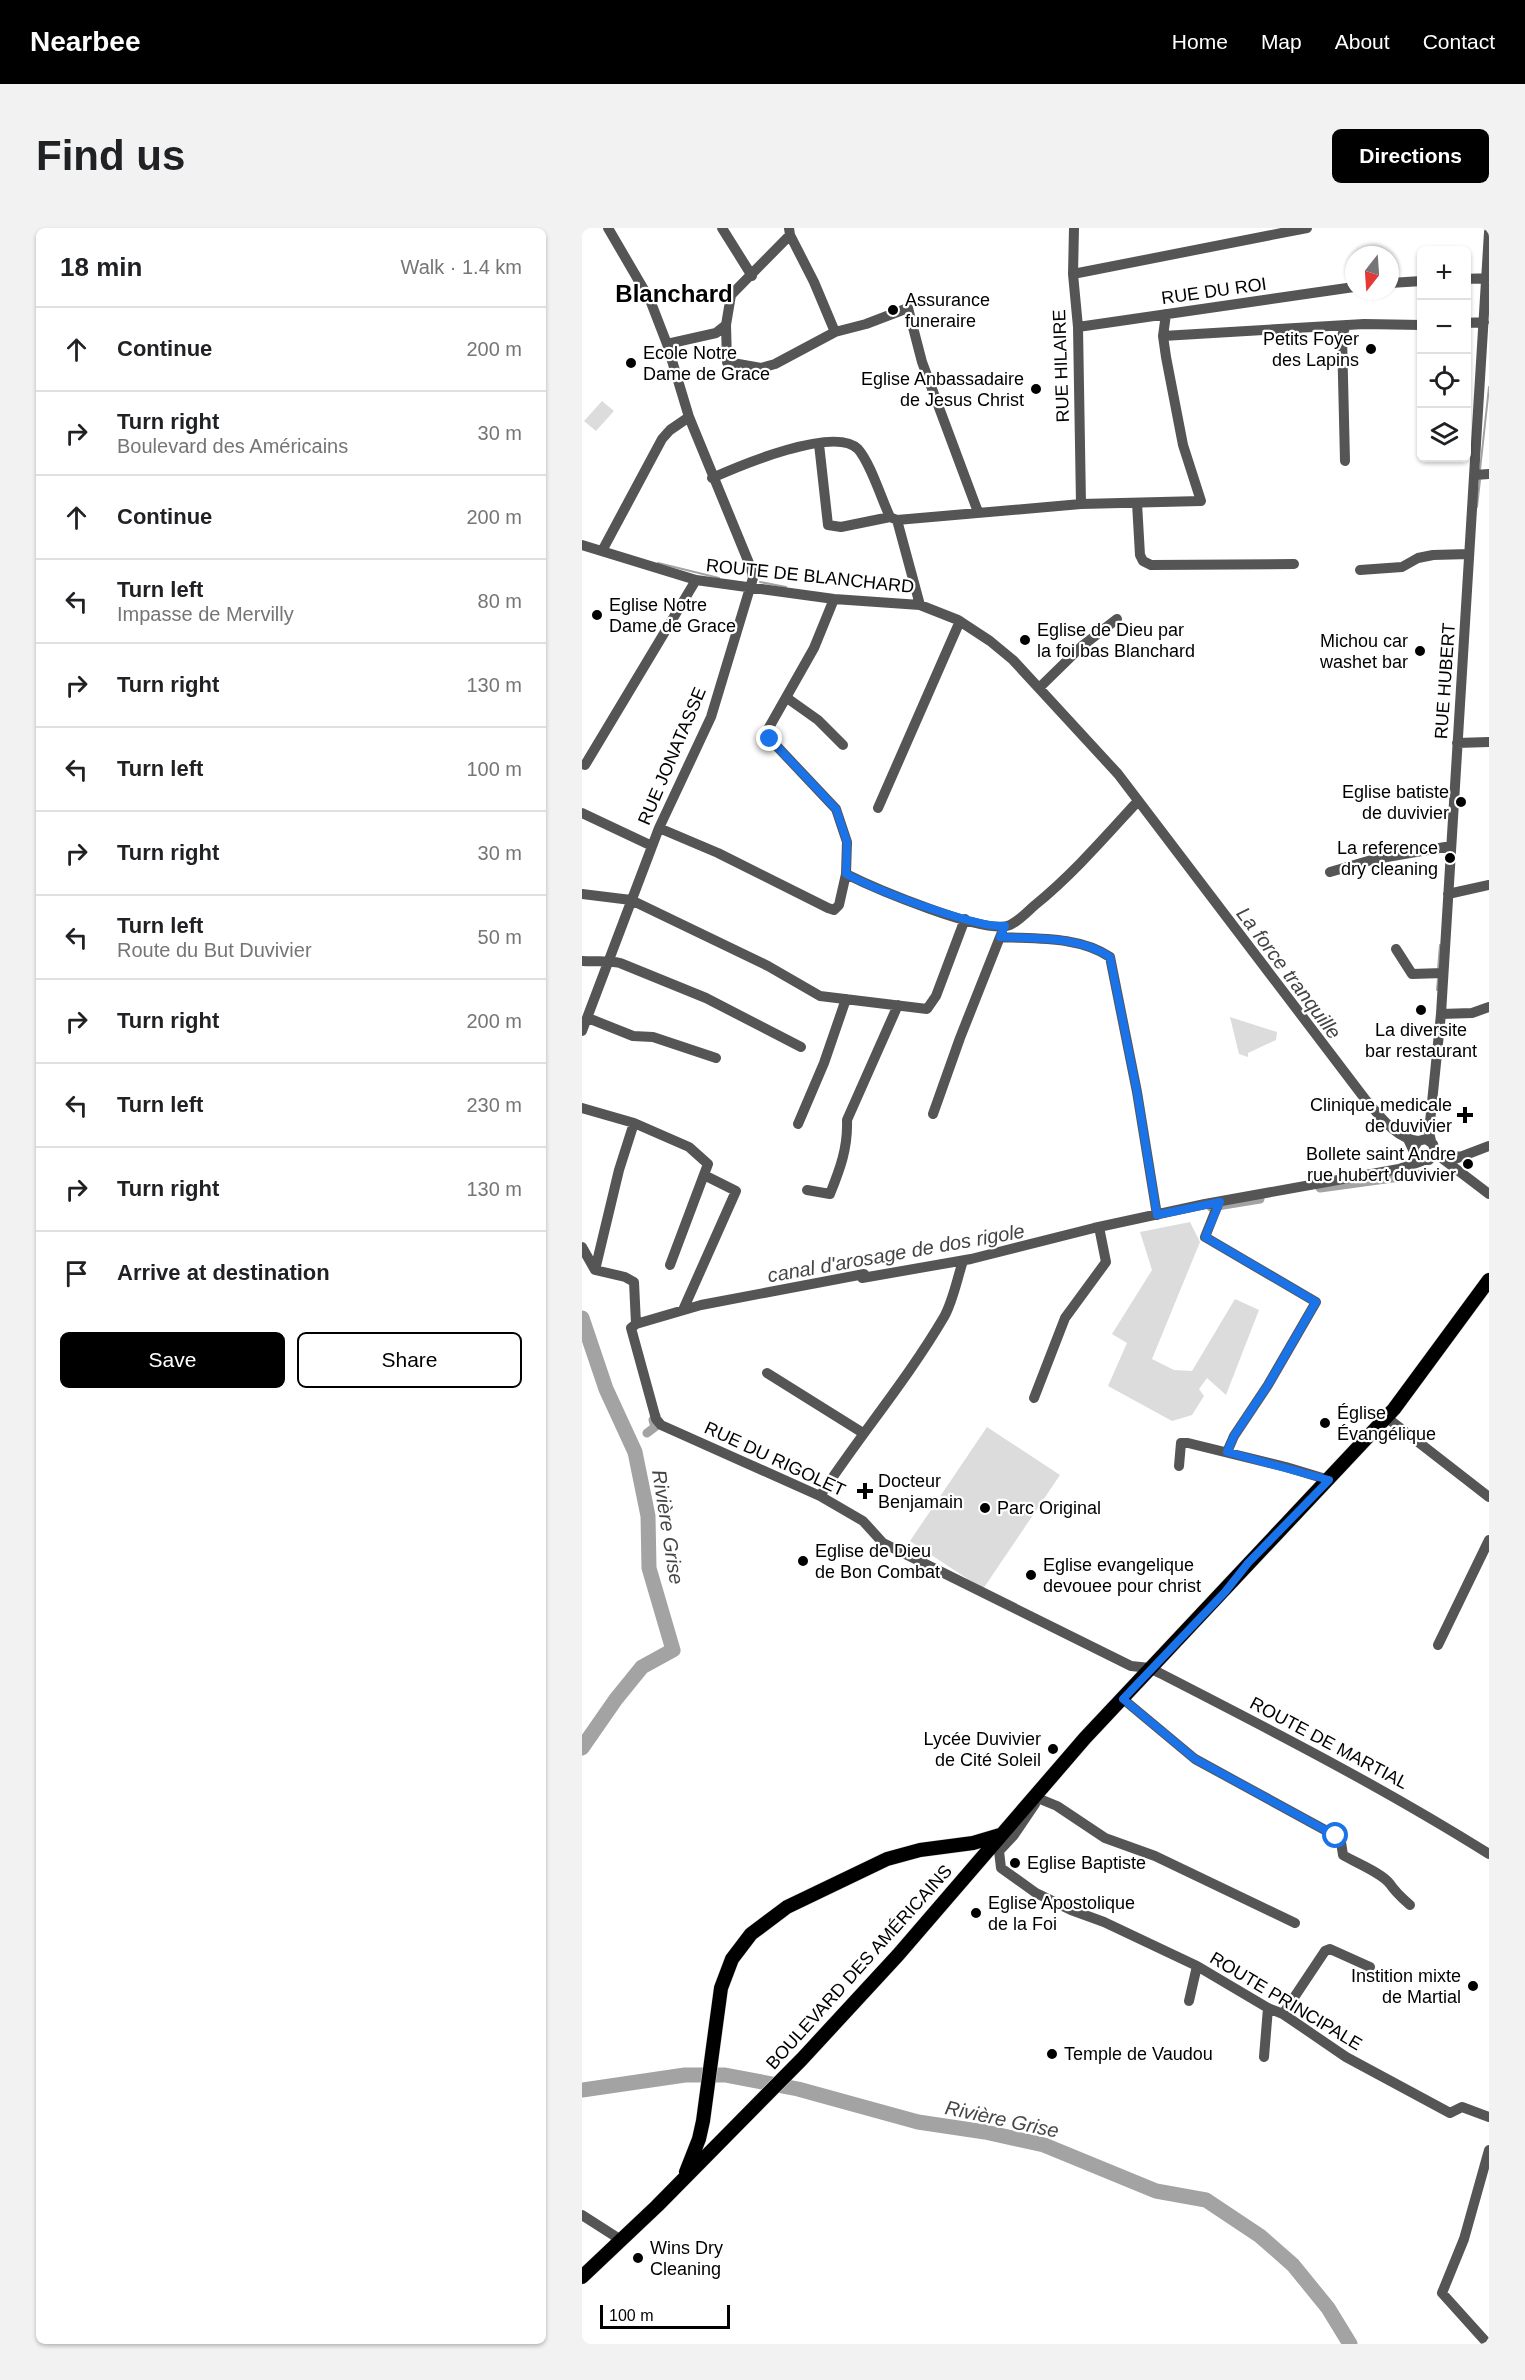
<!DOCTYPE html>
<html lang="en">
<head>
<meta charset="utf-8">
<style>
  body { margin:0; font-family:Helvetica,sans-serif; background:#f2f2f2; color:#202124 }
  .controls { position:absolute; right:18px; top:18px; display:grid; overflow:hidden; border-radius:9px; box-shadow:0 2px 4px #0004 }
  .controls button { width:54px; height:54px; display:grid; place-items:center; padding:0; border:0; border-bottom:2px solid #e0e0e0; background:#fff; color:#202124; font:30px sans-serif }
  .compass { position:absolute; left:763px; top:18px; width:54px; height:54px; border-radius:50%; background:#fff; box-shadow:0 2px 4px #0004; rotate:197deg }
  .scale { position:absolute; left:18px; bottom:15px; width:130px; box-sizing:border-box; padding-left:6px; border:3px solid #000; border-top:0; font-size:16px; line-height:21px; white-space:nowrap; color:#000; -webkit-text-stroke:4px #fff; paint-order:stroke }
  .stop { position:absolute; width:18px; height:18px; margin:-14px; border:4px solid #1a73e8; border-radius:50%; background:#fff }
  .stop.end { background:#1a73e8; border-color:#fff; box-shadow:0 2px 6px #0008 }
  .list { margin:0; padding:0; list-style:none }
  h2 { display:flex; justify-content:space-between; align-items:center; height:78px; margin:0; padding:0 24px; font-size:26px }
  h2 small { font-size:20px; font-weight:400; color:#757577 }
  .list li { display:grid; grid-template-columns:39px 1fr auto; gap:18px; align-items:center; box-sizing:border-box; height:84px; padding:0 24px; border-top:2px solid #e0e0e0 }
  .list b { display:block; font-size:22px; white-space:nowrap }
  .list p { margin:0; font-size:20px; white-space:nowrap; color:#757577 }
  .list em { font-size:20px; font-style:normal; color:#757577 }
  .actions { display:flex; gap:12px; padding:18px 24px }
  .actions a { flex:1; padding:14px 0; border:2px solid #000; border-radius:9px; text-align:center; font-size:21px; color:#000 }
  .actions .main { background:#000; color:#fff }
  .icon { flex:none; width:33px; height:33px; fill:none; stroke:currentColor; stroke-width:2; stroke-linecap:round; stroke-linejoin:round }
  .map { position:relative; flex:none; width:907px; height:2116px; overflow:hidden; border-radius:9px }
  header { display:flex; align-items:center; gap:36px; box-sizing:border-box; height:84px; padding:0 30px; background:#000; color:#fff }
  header strong { font-size:28px }
  nav { display:flex; gap:33px; margin-inline-start:auto; font-size:21px }
  .intro { display:flex; align-items:center; justify-content:space-between; box-sizing:border-box; height:144px; padding:0 36px }
  h1 { margin:0; font-size:42px }
  .button { padding:15px 27px; border-radius:9px; background:#000; color:#fff; font-size:21px; font-weight:700 }
  main { display:flex; gap:36px; padding:0 36px }
  aside { flex:1; background:#fff; border-radius:9px; box-shadow:0 2px 4px #0004 }
  .map>svg:first-child { display:block }
</style>
</head>
<body>
<header>
<strong>Nearbee</strong>
<nav><a>Home</a><a>Map</a><a>About</a><a>Contact</a></nav>
</header>
<div class="intro"><h1>Find us</h1><a class="button">Directions</a></div>
<main>
<aside>
<h2>18 min<small>Walk · 1.4 km</small></h2>
<ul class="list">
<li><svg class="icon" aria-label="ahead" viewBox="0 0 24 24"><path d="M12 20V5M6 11l6-6 6 6"/></svg><div><b>Continue</b></div><em>200 m</em></li>
<li><svg class="icon" aria-label="right" viewBox="0 0 24 24"><path d="M7 20v-9h11M14 6l5 5-5 5"/></svg><div><b>Turn right</b><p>Boulevard des Américains</p></div><em>30 m</em></li>
<li><svg class="icon" aria-label="ahead" viewBox="0 0 24 24"><path d="M12 20V5M6 11l6-6 6 6"/></svg><div><b>Continue</b></div><em>200 m</em></li>
<li><svg class="icon" aria-label="left" viewBox="0 0 24 24"><path d="M17 20v-9H6M10 6l-5 5 5 5"/></svg><div><b>Turn left</b><p>Impasse de Mervilly</p></div><em>80 m</em></li>
<li><svg class="icon" aria-label="right" viewBox="0 0 24 24"><path d="M7 20v-9h11M14 6l5 5-5 5"/></svg><div><b>Turn right</b></div><em>130 m</em></li>
<li><svg class="icon" aria-label="left" viewBox="0 0 24 24"><path d="M17 20v-9H6M10 6l-5 5 5 5"/></svg><div><b>Turn left</b></div><em>100 m</em></li>
<li><svg class="icon" aria-label="right" viewBox="0 0 24 24"><path d="M7 20v-9h11M14 6l5 5-5 5"/></svg><div><b>Turn right</b></div><em>30 m</em></li>
<li><svg class="icon" aria-label="left" viewBox="0 0 24 24"><path d="M17 20v-9H6M10 6l-5 5 5 5"/></svg><div><b>Turn left</b><p>Route du But Duvivier</p></div><em>50 m</em></li>
<li><svg class="icon" aria-label="right" viewBox="0 0 24 24"><path d="M7 20v-9h11M14 6l5 5-5 5"/></svg><div><b>Turn right</b></div><em>200 m</em></li>
<li><svg class="icon" aria-label="left" viewBox="0 0 24 24"><path d="M17 20v-9H6M10 6l-5 5 5 5"/></svg><div><b>Turn left</b></div><em>230 m</em></li>
<li><svg class="icon" aria-label="right" viewBox="0 0 24 24"><path d="M7 20v-9h11M14 6l5 5-5 5"/></svg><div><b>Turn right</b></div><em>130 m</em></li>
<li><svg class="icon" aria-label="arrive" viewBox="0 0 24 24"><path d="M6 21V4h12l-3 4 3 4H6"/></svg><div><b>Arrive at destination</b></div></li>
</ul>
<div class="actions"><a class="main">Save</a><a>Share</a></div>
</aside>
<div class="map">
<svg width="907" height="2116" viewBox="0 0 907 2116">
  <rect width="100%" height="100%" fill="#fff"/>
  <path fill="#dcdcdc" d="M20,173L32,183L14,203L2,193Z
    M648,789L695,804L694,812L666,825V829L657,826Z
    M608,994L618,1014L570,1131L592,1142L610,1143L653,1071L677,1082L644,1167L625,1150L617,1161L622,1168L610,1187L590,1193L526,1158L545,1115L530,1106L570,1042L558,1004Z
    M405,1199L478,1247L401,1361L328,1313Z"/>
  <g fill="none" stroke-linecap="round" stroke-linejoin="round">
    <path stroke="#a3a3a3" stroke-width="2" d="M898,242L907,159
      M895,279L898,252
      M76,335L137,350
      M178,354L204,359
      M856,741L858,717
      M855,762L856,750
      M862,925L869,926L877,924"/>
    <path stroke="#a3a3a3" stroke-width="9" d="M738,960L840,946
      M629,979L678,971
      M65,1205L73,1199L71,1192L74,1188"/>
    <path stroke="#a3a3a3" stroke-width="15" d="M0,1090L24,1161L53,1224L66,1288L67,1340L91,1422L60,1439L34,1471L0,1520
      M0,1862L103,1847H143L216,1861L336,1894L403,1904L462,1917L574,1963L624,1972L678,2008L711,2037L746,2080L768,2116"/>
    <defs>
      <path id="major" d="M104,1944L117,1911L121,1893L139,1760L150,1731L169,1706L205,1679L305,1631L338,1622L391,1615L418,1607
        M0,2049L75,1978L220,1831L316,1727L503,1510L812,1181L907,1052"/>
    </defs>
    <use href="#major" stroke="#dbdbdb" stroke-width="15"/>
    <path stroke="#555" stroke-width="10" d="M140,0L170,48
      M207,0L208,7L232,54L253,104L284,96L326,80L340,134L396,284
      M492,0L491,46L496,99L499,276
      M491,46L725,0
      M884,51L905,50
      M808,55L840,53
      M884,95L902,94
      M144,97L145,134L179,140L193,136L253,104
      M496,99L772,59
      M581,108L782,96L840,97
      M85,116L134,105L144,97L149,67L208,7
      M237,216L246,297L259,299L308,289
      M763,233L760,108L764,97
      M893,247L907,246
      M130,250C157,238 253,197 276,221C289,236 299,270 308,289L315,292
      M555,275L558,327L561,333L569,337L712,336
      M0,317L114,352L252,371L338,377L376,392L408,413L431,432L536,546L783,871C798,888 813,910 836,913
      M20,323L80,211L88,202L107,189
      M778,342L820,339L836,330L851,327L887,326
      M252,371L232,420L185,503L188,511L254,581L265,614L264,646C290,659 404,708 428,697C437,693 446,683 453,677C491,646 523,609 556,573
      M338,377L315,292L499,276L619,273L601,217L584,129L581,108L584,86
      M457,460L500,418L535,391
      M205,470L236,492L261,517
      M875,515L907,514
      M3,537L114,352
      M296,580L378,393
      M0,585L70,618
      M77,600L136,625L246,680L252,682L257,677L264,646
      M748,644L793,631L869,618
      M0,666L49,672L186,738L238,768L345,781L354,768L383,691
      M866,666L907,657
      M418,709C454,711 497,708 528,729L555,864L575,987
      M814,721L830,746L861,745
      M0,733C13,734 26,732 38,735L124,770L219,819
      M859,786L890,785L907,779
      M6,790L51,808L71,809L134,830
      M0,803L77,600L129,489L171,350L169,340L107,189L85,116L68,72L26,0
      M0,880L52,895L107,919L126,936L88,1037
      M351,886L378,810L420,704
      M216,896L242,835L264,771
      M826,911L836,932H847L853,924L851,916L844,911L836,913L831,921
      M849,913L847,904L859,786L907,4
      M853,921L861,931L907,966
      M840,933L817,941L623,976L512,1000L389,1031L280,1050L282,1046L119,1077L54,1096L49,1100L74,1191L79,1197L238,1268L281,1293L301,1315L549,1438L568,1440C683,1499 797,1557 907,1626
      M865,934L907,918
      M225,962L248,966C258,941 266,920 265,892L316,777
      M637,974L623,1009L734,1074L686,1157L652,1208L645,1224
      M0,1019L13,1042L43,1049L52,1054L54,1096
      M13,1042L37,942L52,895
      M101,1082L154,963L122,947
      M185,1145L281,1205
      M452,1170L483,1090L524,1034L517,999
      M804,1189L907,1269
      M597,1238L599,1215H606L704,1239L747,1252
      M238,1268C278,1207 325,1152 362,1089C371,1073 375,1051 381,1033
      M856,1417L907,1312
      M541,1471L613,1531L754,1608L759,1614L761,1627C774,1635 800,1645 808,1656C814,1665 820,1670 828,1677
      M458,1571L475,1578L523,1610L573,1628L713,1695
      M453,1576L432,1607L417,1623L419,1640L454,1665L489,1682L522,1694L615,1738L686,1780L701,1786L764,1829L868,1885L880,1879L907,1889
      M607,1773L615,1738
      M701,1786L743,1723L748,1721L788,1739
      M682,1829L686,1780
      M0,1987L39,2012
      M906,2116L860,2065L882,2011L907,1922"/>
    <use href="#major" stroke="#000" stroke-width="14"/>
  </g>
  <g fill="none" stroke-linecap="round" stroke-linejoin="round">
    <path stroke="#1a73e8" stroke-width="8" d="M188,511L254,581L265,614L264,646C301,665 341,679 382,691C395,694 408,699 423,698L418,709C454,711 497,708 528,729L555,864L575,987L638,974L623,1009L734,1074L686,1157L652,1208L645,1224L747,1252L666,1335L643,1364L541,1471L613,1531L754,1608"/>
  </g>
  <g fill="#000" stroke="#fff" stroke-width="2">
    <circle cx="311" cy="82" r="6"/>
    <circle cx="789" cy="121" r="6"/>
    <circle cx="49" cy="135" r="6"/>
    <circle cx="454" cy="161" r="6"/>
    <circle cx="15" cy="387" r="6"/>
    <circle cx="443" cy="412" r="6"/>
    <circle cx="838" cy="423" r="6"/>
    <circle cx="879" cy="574" r="6"/>
    <circle cx="868" cy="630" r="6"/>
    <circle cx="839" cy="782" r="6"/>
    <path d="M880 878h6v6h6v6h-6v6h-6v-6h-6v-6h6z"/>
    <circle cx="886" cy="936" r="6"/>
    <circle cx="743" cy="1195" r="6"/>
    <path d="M280 1254h6v6h6v6h-6v6h-6v-6h-6v-6h6z"/>
    <circle cx="403" cy="1280" r="6"/>
    <circle cx="221" cy="1333" r="6"/>
    <circle cx="449" cy="1347" r="6"/>
    <circle cx="471" cy="1521" r="6"/>
    <circle cx="433" cy="1635" r="6"/>
    <circle cx="394" cy="1685" r="6"/>
    <circle cx="891" cy="1758" r="6"/>
    <circle cx="470" cy="1826" r="6"/>
    <circle cx="56" cy="2030" r="6"/>
  </g>
  <g text-anchor="middle" stroke-width="4.5" stroke-linejoin="round" paint-order="stroke">
    <g font-size="18" fill="#000" stroke="#fff">
      <text transform="translate(632 63) rotate(-8)" y="6">RUE DU ROI</text>
      <text transform="translate(479 138) rotate(-92)" y="6">RUE HILAIRE</text>
      <text transform="translate(228 348) rotate(6)" y="6">ROUTE DE BLANCHARD</text>
      <text transform="translate(863 453) rotate(-86)" y="6">RUE HUBERT</text>
      <text transform="translate(90 528) rotate(-67)" y="6">RUE JONATASSE</text>
      <text transform="translate(193 1231) rotate(25)" y="6">RUE DU RIGOLET</text>
      <text transform="translate(747 1515) rotate(28)" y="6">ROUTE DE MARTIAL</text>
      <text transform="translate(277 1739) rotate(-48)" y="6">BOULEVARD DES AMÉRICAINS</text>
      <text transform="translate(704 1773) rotate(31)" y="6">ROUTE PRINCIPALE</text>
    </g>
    <g font-size="18" fill="#000" stroke="#fff" text-anchor="start">
      <text x="323" y="78">Assurance<tspan x="323" dy="21">funeraire</tspan></text>
      <text x="777" y="117" text-anchor="end">Petits Foyer<tspan x="777" dy="21">des Lapins</tspan></text>
      <text x="61" y="131">Ecole Notre<tspan x="61" dy="21">Dame de Grace</tspan></text>
      <text x="442" y="157" text-anchor="end">Eglise Anbassadaire<tspan x="442" dy="21">de Jesus Christ</tspan></text>
      <text x="27" y="383">Eglise Notre<tspan x="27" dy="21">Dame de Grace</tspan></text>
      <text x="455" y="408">Eglise de Dieu par<tspan x="455" dy="21">la foi bas Blanchard</tspan></text>
      <text x="826" y="419" text-anchor="end">Michou car<tspan x="826" dy="21">washet bar</tspan></text>
      <text x="867" y="570" text-anchor="end">Eglise batiste<tspan x="867" dy="21">de duvivier</tspan></text>
      <text x="856" y="626" text-anchor="end">La reference<tspan x="856" dy="21">dry cleaning</tspan></text>
      <text x="839" y="808" text-anchor="middle">La diversite<tspan x="839" dy="21">bar restaurant</tspan></text>
      <text x="870" y="883" text-anchor="end">Clinique medicale<tspan x="870" dy="21">de duvivier</tspan></text>
      <text x="874" y="932" text-anchor="end">Bollete saint Andre<tspan x="874" dy="21">rue hubert duvivier</tspan></text>
      <text x="755" y="1191">Église<tspan x="755" dy="21">Évangélique</tspan></text>
      <text x="296" y="1259">Docteur<tspan x="296" dy="21">Benjamain</tspan></text>
      <text x="415" y="1286">Parc Original</text>
      <text x="233" y="1329">Eglise de Dieu<tspan x="233" dy="21">de Bon Combat</tspan></text>
      <text x="461" y="1343">Eglise evangelique<tspan x="461" dy="21">devouee pour christ</tspan></text>
      <text x="459" y="1517" text-anchor="end">Lycée Duvivier<tspan x="459" dy="21">de Cité Soleil</tspan></text>
      <text x="445" y="1641">Eglise Baptiste</text>
      <text x="406" y="1681">Eglise Apostolique<tspan x="406" dy="21">de la Foi</tspan></text>
      <text x="879" y="1754" text-anchor="end">Instition mixte<tspan x="879" dy="21">de Martial</tspan></text>
      <text x="482" y="1832">Temple de Vaudou</text>
      <text x="68" y="2026">Wins Dry<tspan x="68" dy="21">Cleaning</tspan></text>
    </g>
    <g font-size="20" font-style="italic" fill="#444" stroke="#fff">
      <text transform="translate(707 745) rotate(53)" y="7">La force tranquille</text>
      <text transform="translate(314 1025) rotate(-10)" y="7">canal d'arosage de dos rigole</text>
      <text transform="translate(86 1299) rotate(81)" y="7">Rivière Grise</text>
      <text transform="translate(420 1891) rotate(12)" y="7">Rivière Grise</text>
    </g>
    <g font-size="24" font-weight="bold" fill="#000" stroke="#fff">
      <text x="92" y="74">Blanchard</text>
    </g>
  </g>
</svg>
<div class="controls">
<button>+</button>
<button>−</button>
<button><svg class="icon" aria-label="locate" viewBox="0 0 24 24"><circle cx="12" cy="12" r="6"/><path d="M12 2v4M12 18v4M2 12h4M18 12h4"/></svg></button>
<button><svg class="icon" aria-label="layers" viewBox="0 0 24 24"><path d="M12 4l9 5-9 5-9-5zM3 14l9 5 9-5"/></svg></button>
</div>
<svg class="compass" viewBox="-18 -18 36 36"><path d="M0-13l5 13h-10z" fill="#e53935"/><path d="M0 13l5-13h-10z" fill="#757577"/></svg>
<div class="scale">100 m</div>
<div class="stop" style="left:754px;top:1608px"></div>
<div class="stop end" style="left:188px;top:511px"></div>
</div>
</main>
</body>
</html>
